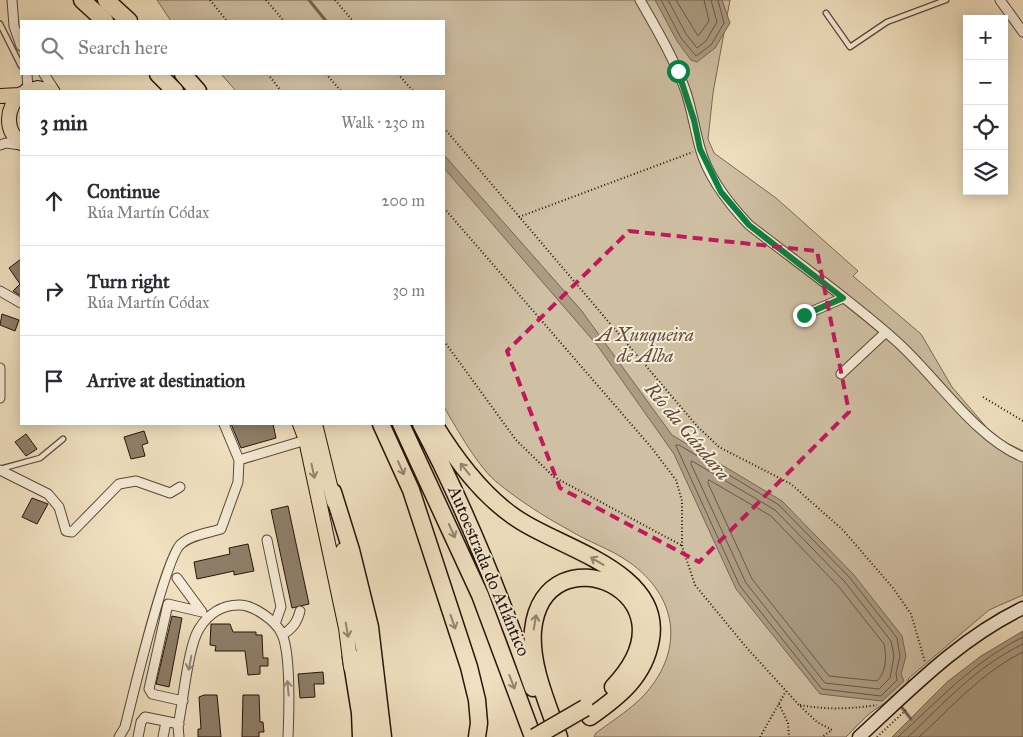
<!DOCTYPE html>
<html lang="en">
<head>
<meta charset="utf-8">
<style>
  body { margin:0; font-family:"IM FELL Great Primer",serif; background:#f7f7f7; color:#2b2b33 }
  .controls { position:absolute; right:15px; top:15px; display:grid; overflow:hidden; border-radius:0px; box-shadow:0 2px 12px #0003 }
  .controls button { width:45px; height:45px; display:grid; place-items:center; padding:0; border:0; border-bottom:1px solid #e1e1e2; background:#fff; color:#2b2b33; font:25px sans-serif }
  .stop { position:absolute; width:15px; height:15px; margin:-11px; border:4px solid #0b8043; border-radius:50%; background:#fff }
  .stop.end { background:#0b8043; border-color:#fff; box-shadow:0 1px 5px #0008 }
  .list { margin:0; padding:0; list-style:none }
  h2 { display:flex; justify-content:space-between; align-items:center; height:65px; margin:0; padding:0 20px; font-size:21px }
  h2 small { font-size:16px; font-weight:400; color:#7c7c81 }
  .list li { display:grid; grid-template-columns:32px 1fr auto; gap:15px; align-items:center; box-sizing:border-box; height:90px; padding:0 20px; border-top:1px solid #e1e1e2 }
  .list b { display:block; font-size:19px; white-space:nowrap }
  .list p { margin:0; font-size:16px; white-space:nowrap; color:#7c7c81 }
  .list em { font-size:16px; font-style:normal; color:#7c7c81 }
  .icon { flex:none; width:28px; height:28px; fill:none; stroke:currentColor; stroke-width:2; stroke-linecap:round; stroke-linejoin:round }
  .map { position:relative; flex:none; width:1023px; height:737px; overflow:hidden }
  .search { position:absolute; background:#fff; box-shadow:0 2px 12px #0003; left:20px; top:20px; width:425px; height:55px; display:flex; align-items:center; gap:12px; box-sizing:border-box; padding:0 18px; border-radius:0px; color:#7c7c81; font-size:19px }
  .panel { position:absolute; background:#fff; box-shadow:0 2px 12px #0003; left:20px; top:90px; width:425px; height:335px; border-radius:0px }
  .map>svg:first-child { display:block }
</style>
</head>
<body>
<div class="map">
<svg width="1023" height="737" viewBox="0 0 1023 737">
  <rect width="100%" height="100%" fill="#f2e2c2"/>
  <filter id="stains"><feTurbulence type="fractalNoise" baseFrequency=".004" numOctaves="4"/><feColorMatrix values="0 0 0 0 .2 0 0 0 0 .09 0 0 0 0 .02 0 0 0 .5 -.17"/></filter>
  <radialGradient id="worn" r=".72"><stop offset=".6" stop-color="#630" stop-opacity="0"/><stop offset="1" stop-color="#630" stop-opacity=".3"/></radialGradient>
  <path fill="#cfbfa3" stroke="#7a6956" d="M157,0H730L713,93L708,139L714,153L776,198L858,271L853,276L921,334L952,387L988,429L1003,441L1023,451V595L989,610L909,678C906,691 889,700 879,707C867,714 856,727 846,737H594L596,733C612,721 633,708 646,693C685,648 677,596 629,562C611,549 588,542 569,530C545,517 520,501 499,484C479,469 457,429 444,407V91H236L221,74H444V21H171Z"/>
  <path fill="#ac9c83" stroke="#766553" d="M655,0H722L730,23L715,48L697,62L691,60L677,41Z
    M444,155L581,310L672,435L782,501L854,575L902,636L906,656L901,674L904,681L882,701L820,694L736,589L674,454L597,345L444,168Z
    M1023,631V737H892L947,682L981,656Z"/>
  <g fill="none" stroke-linecap="round" stroke-linejoin="round">
    <path stroke="#685846" stroke-width="1" d="M661,0L681,38L696,56L711,45L724,23L718,0
      M668,0L686,34L697,48L706,41L717,22L711,0
      M676,0L698,36L709,21L704,0
      M676,445H679L779,505L850,578L897,638L900,656L896,673L897,680L881,696L822,689L740,586Z
      M692,461L775,510L845,582L891,641L894,656L890,678L879,689L825,683L746,583L691,464Z
      M709,480L771,516L839,587L884,644C887,656 886,673 877,681L829,676L752,579L708,483Z
      M898,737C938,701 974,661 1023,637
      M908,737C944,703 977,666 1023,644
      M919,737C952,707 982,672 1023,652"/>
    <path stroke="#766553" stroke-width="3" d="M309,0L326,21
      M899,704L911,719"/>
  </g>
  <path fill="#8f7f6a" stroke="#24130a" d="M21,259V296L13,291L20,284L9,268Z
    M2,314L19,320L15,331L0,325Z
    M231,424H273L276,438L241,448Z
    M144,431L148,443L142,445L145,456L131,459L124,437Z
    M26,434L37,449L26,456L15,442Z
    M32,498L48,504L37,524L22,517Z
    M288,506L309,604L292,608L271,510Z
    M248,544L254,571L234,575V571L197,579L194,562L230,554L229,548Z
    M172,616L182,618L169,687L156,684Z
    M211,624H230L233,632H256V635H262L263,658H268V666H260V674L248,675L245,651H215L216,646L210,645Z
    M323,672L324,684H314L315,697L300,698L298,674Z
    M204,695H217L221,737H198V729H201L199,697Z
    M243,695H259L260,722H263L264,732H259V737H242Z"/>
  <g fill="none" stroke-linecap="round" stroke-linejoin="round">
    <defs>
      <path id="lane" d="M826,13L850,47L887,22L946,0
        M0,24L21,66
        M0,469L40,458L63,439"/>
      <path id="street" d="M12,0L14,26L21,46
        M640,0C657,30 675,60 686,92C692,111 695,130 700,148C708,177 729,204 749,225C798,263 849,299 895,340C935,375 975,438 1023,457
        M1000,0L1023,32
        M27,74L28,90
        M44,74L55,91
        M0,145L6,143L21,145
        M0,291L21,303
        M804,315L843,298
        M0,368V398
        M841,374L886,332
        M224,424L239,460L306,440
        M0,470L48,494L59,507L66,531L72,532L119,484L136,481L170,493L180,487
        M267,540L281,607L275,624
        M177,578L202,612
        M282,635C292,629 297,623 300,611
        M183,701L152,694L149,689L168,604L202,612
        M119,737L125,727C132,699 166,556 181,544C191,535 208,533 221,529L238,482L239,460
        M138,737L141,722L145,717L179,724
        M163,737L166,722
        M179,737L178,726C183,703 188,646 199,629C208,614 222,605 239,605C254,605 276,621 282,634C291,655 289,713 288,737"/>
      <path id="secondary" d="M859,737C911,689 959,639 1023,608"/>
      <path id="primary" d="M26,91L38,88L52,91
        M21,94C6,108 4,130 21,143
        M0,96L20,95
        M300,424L306,440L346,628L351,667
        M315,424L334,502
        M343,550C356,611 372,674 371,737"/>
      <path id="highway" d="M82,0L105,21
        M106,0L129,21
        M158,74L175,91
        M183,74L198,91
        M381,424L411,490L469,667L477,700L479,723L477,737
        M401,424L480,595L533,737
        M421,424C466,509 501,597 533,688
        M434,424C456,460 483,497 519,520C563,549 662,572 651,639C645,676 620,696 590,717
        M333,492L351,550L370,627L383,737
        M351,657L360,713L361,737
        M559,737C548,704 530,666 533,630C544,527 704,592 613,687"/>
    </defs>
    <use href="#lane" stroke="#584738" stroke-width="7"/>
    <use href="#street" stroke="#584738" stroke-width="11"/>
    <use href="#secondary" stroke="#24130a" stroke-width="15"/>
    <use href="#primary" stroke="#24130a" stroke-width="16"/>
    <use href="#highway" stroke="#24130a" stroke-width="19"/>
    <path stroke="#24130a" stroke-width="2" stroke-dasharray="1 2.5" stroke-linecap="butt" d="M210,0L227,21
      M266,0L284,21
      M335,0L353,21
      M268,74L281,91
      M326,74L341,91
      M398,74L413,91
      M444,128L697,426L719,447L791,484L843,530L893,588L911,614L925,662
      M444,208L651,447L676,480L682,501V546L695,585L746,647L799,705L817,722L832,730L822,737
      M519,217L693,152
      M444,341L516,440L554,477L681,545
      M983,397L1023,421
      M779,704L788,723L789,737
      M800,705C827,710 850,709 877,705
      M760,737L786,691
      M877,737L907,709"/>
    <use href="#lane" stroke="#f7ecd7" stroke-width="4.5"/>
    <use href="#street" stroke="#f7ecd7" stroke-width="9"/>
    <use href="#secondary" stroke="#f7ecd7" stroke-width="12"/>
    <use href="#primary" stroke="#f2e2c2" stroke-width="14"/>
    <use href="#highway" stroke="#f2e2c2" stroke-width="16"/>
    <defs>
      <path id="highway-bridge" d="M535,737L585,708"/>
    </defs>
    <use href="#highway-bridge" stroke="#24130a" stroke-width="19" stroke-linecap="butt"/>
    <use href="#highway-bridge" stroke="#f2e2c2" stroke-width="16"/>
  </g>
  <defs><path id="oneway-shaft" d="M-6 0H5M1.5-3L5.5 0L1.5 3" fill="none" stroke-width="1.6" stroke-linecap="round" stroke-linejoin="round" transform="scale(1.25)"/></defs>
  <g stroke="#95856f">
    <use href="#oneway-shaft" transform="translate(401 468) rotate(66)"/>
    <use href="#oneway-shaft" transform="translate(465 469) rotate(-129)"/>
    <use href="#oneway-shaft" transform="translate(313 471) rotate(78)"/>
    <use href="#oneway-shaft" transform="translate(452 531) rotate(66)"/>
    <use href="#oneway-shaft" transform="translate(597 561) rotate(-149)"/>
    <use href="#oneway-shaft" transform="translate(453 622) rotate(71)"/>
    <use href="#oneway-shaft" transform="translate(535 622) rotate(-80)"/>
    <use href="#oneway-shaft" transform="translate(347 630) rotate(80)"/>
    <use href="#oneway-shaft" transform="translate(512 682) rotate(69)"/>
  </g>
  <g stroke="#988a7b">
    <use href="#oneway-shaft" transform="translate(190 663) rotate(101)"/>
    <use href="#oneway-shaft" transform="translate(288 688) rotate(-95)"/>
  </g>
  <g fill="none" stroke-linecap="round" stroke-linejoin="round">
    <path stroke="#0b8043" stroke-width="6" d="M678,71L694,120L700,149L721,192L749,225L843,298L804,315"/>
  </g>
  <path fill="none" stroke="#c2185b" stroke-width="4" stroke-dasharray="10 6" stroke-linejoin="round" d="M629,231L817,251L849,412L699,562L560,488L507,351Z"/>
  <g text-anchor="middle" stroke-width="4" stroke-linejoin="round" paint-order="stroke">
    <g font-size="18" font-style="italic" fill="#604f40" stroke="#f7ecd7">
      <text x="645" y="341">A Xunqueira<tspan x="645" dy="21">de Alba</tspan></text>
    </g>
    <g font-size="18" fill="#24130a" stroke="#f7ecd7">
      <text transform="translate(489 571) rotate(67)" y="6">Autoestrada do Atlántico</text>
    </g>
    <g font-size="19" font-style="italic" fill="#5a4a3a" stroke="#f7ecd7">
      <text transform="translate(688 431) rotate(50)" y="7">Río da Gándara</text>
    </g>
  </g>
  <rect width="100%" height="100%" filter="url(#stains)"/>
  <rect width="100%" height="100%" fill="url(#worn)"/>
</svg>
<div class="controls">
<button>+</button>
<button>−</button>
<button><svg class="icon" aria-label="locate" viewBox="0 0 24 24"><circle cx="12" cy="12" r="6"/><path d="M12 2v4M12 18v4M2 12h4M18 12h4"/></svg></button>
<button><svg class="icon" aria-label="layers" viewBox="0 0 24 24"><path d="M12 4l9 5-9 5-9-5zM3 14l9 5 9-5"/></svg></button>
</div>
<div class="stop" style="left:678px;top:71px"></div>
<div class="stop end" style="left:804px;top:315px"></div>
<div class="search"><svg class="icon" aria-label="search" viewBox="0 0 24 24"><circle cx="10" cy="10" r="6"/><path d="M15 15l6 6"/></svg>Search here</div>
<section class="panel">
<h2>3 min<small>Walk · 230 m</small></h2>
<ul class="list">
<li><svg class="icon" aria-label="ahead" viewBox="0 0 24 24"><path d="M12 20V5M6 11l6-6 6 6"/></svg><div><b>Continue</b><p>Rúa Martín Códax</p></div><em>200 m</em></li>
<li><svg class="icon" aria-label="right" viewBox="0 0 24 24"><path d="M7 20v-9h11M14 6l5 5-5 5"/></svg><div><b>Turn right</b><p>Rúa Martín Códax</p></div><em>30 m</em></li>
<li><svg class="icon" aria-label="arrive" viewBox="0 0 24 24"><path d="M6 21V4h12l-3 4 3 4H6"/></svg><div><b>Arrive at destination</b></div></li>
</ul>
</section>
</div>
</body>
</html>
